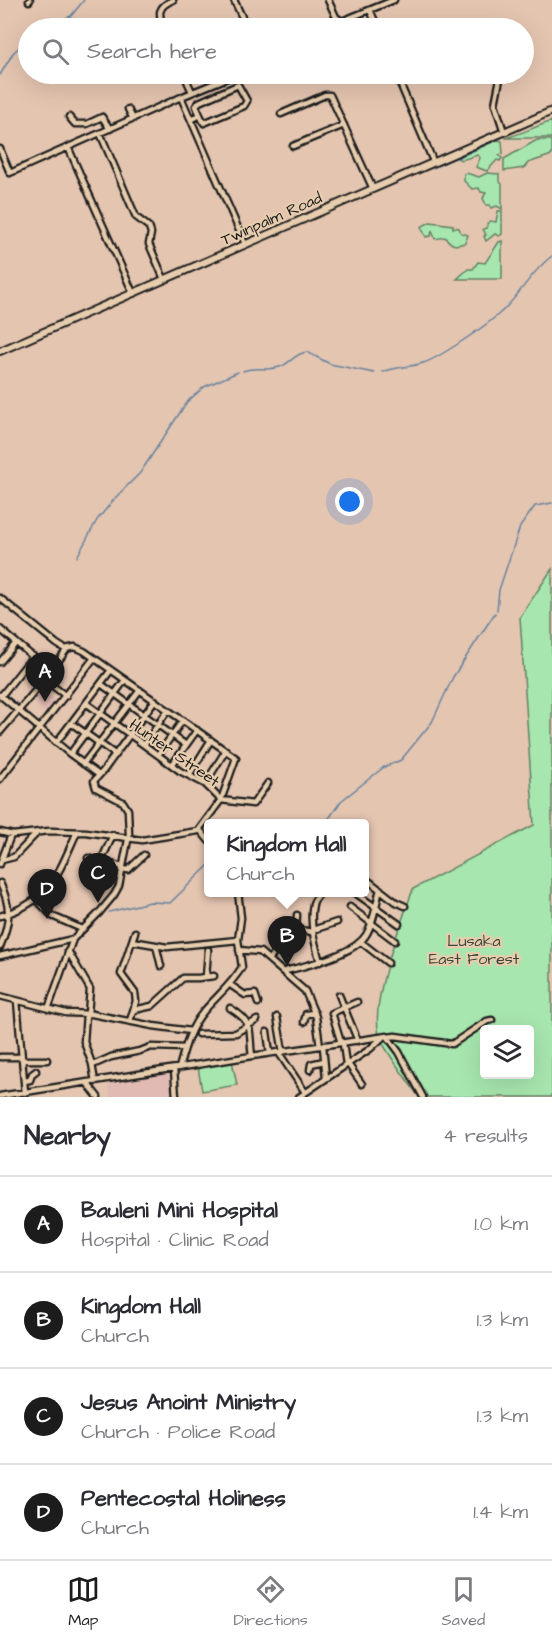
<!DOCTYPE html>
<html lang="en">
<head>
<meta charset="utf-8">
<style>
  body { margin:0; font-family:"Architects Daughter",sans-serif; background:#f7f7f7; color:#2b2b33 }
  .controls { position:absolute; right:18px; bottom:18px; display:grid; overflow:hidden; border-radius:6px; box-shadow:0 6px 24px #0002 }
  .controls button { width:54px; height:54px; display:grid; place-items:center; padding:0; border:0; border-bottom:2px solid #e1e1e2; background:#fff; color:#2b2b33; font:30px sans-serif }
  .you { position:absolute; left:350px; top:502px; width:21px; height:21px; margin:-15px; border:4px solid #fff; border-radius:50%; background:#1a73e8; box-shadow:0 0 0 9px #1a73e833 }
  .badge { display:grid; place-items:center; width:39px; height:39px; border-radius:50%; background:#1c1c1c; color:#fff; font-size:20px; font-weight:700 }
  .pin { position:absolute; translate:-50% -50px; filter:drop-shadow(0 2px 3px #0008) }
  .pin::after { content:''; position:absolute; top:32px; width:21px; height:18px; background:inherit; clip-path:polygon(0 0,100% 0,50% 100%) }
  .popup { position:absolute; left:204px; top:819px; width:165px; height:78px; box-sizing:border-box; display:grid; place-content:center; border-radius:6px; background:#fff; filter:drop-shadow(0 2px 4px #0005); font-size:20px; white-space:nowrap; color:#7c7c81 }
  .popup b { font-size:22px; color:#2b2b33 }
  .popup::after { content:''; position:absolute; left:50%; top:100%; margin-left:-12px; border:12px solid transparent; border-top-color:#fff }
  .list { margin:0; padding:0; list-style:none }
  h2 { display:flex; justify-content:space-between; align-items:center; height:78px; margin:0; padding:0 24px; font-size:26px }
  h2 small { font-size:20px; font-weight:400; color:#7c7c81 }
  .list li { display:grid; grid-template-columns:39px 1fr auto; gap:18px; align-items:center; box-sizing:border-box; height:96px; padding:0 24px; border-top:2px solid #e1e1e2 }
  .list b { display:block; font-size:22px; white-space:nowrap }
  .list p { margin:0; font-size:20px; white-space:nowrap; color:#7c7c81 }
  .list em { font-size:20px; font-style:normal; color:#7c7c81 }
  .icon { flex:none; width:33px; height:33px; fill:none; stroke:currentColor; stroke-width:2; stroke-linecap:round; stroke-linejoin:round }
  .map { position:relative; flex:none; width:552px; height:1097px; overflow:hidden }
  .search { position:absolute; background:#fff; box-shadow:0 6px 24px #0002; left:18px; right:18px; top:18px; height:66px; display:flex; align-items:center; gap:15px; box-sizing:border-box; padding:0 21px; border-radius:33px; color:#7c7c81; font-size:22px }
  .sheet { height:462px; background:#fff }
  nav { display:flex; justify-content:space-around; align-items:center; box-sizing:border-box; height:84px; border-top:2px solid #e1e1e2; background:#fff; font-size:16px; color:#7c7c81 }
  nav a { display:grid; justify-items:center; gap:3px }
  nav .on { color:#1c1c1c }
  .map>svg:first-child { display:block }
</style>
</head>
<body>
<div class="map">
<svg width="552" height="1097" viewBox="0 0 552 1097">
  <rect width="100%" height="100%" fill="#e4c5b0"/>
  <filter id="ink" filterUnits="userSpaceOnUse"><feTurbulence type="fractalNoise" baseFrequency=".0167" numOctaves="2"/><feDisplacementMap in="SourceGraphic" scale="12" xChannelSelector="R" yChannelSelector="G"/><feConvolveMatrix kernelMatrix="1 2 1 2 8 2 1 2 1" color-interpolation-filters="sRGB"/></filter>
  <g filter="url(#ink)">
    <path fill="#e1bbb3" d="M42,689L59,703L48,716L32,700Z
      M172,1073L174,1096L110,1097L108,1084Z"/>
    <path fill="#a7e6ae" stroke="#628165" stroke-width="1.5" fill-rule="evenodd" d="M552,121V138H505C522,134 536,126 552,121Z
      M497,140L502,141L503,154L499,155L502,158L500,161L497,160L487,171L476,167L480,158L478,155L461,160L457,158Z
      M537,140H552V155L528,163L524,168L504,171V159Z
      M466,173L479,177L487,173L499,174V181L502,184V209L497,206L491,208L490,205H486L483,198L486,193L481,192L479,188L472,189L464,181V174Z
      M498,211H502V234L499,236L495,234L486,241L484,236L486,235L483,229L487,228V224L490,221L496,222Z
      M430,222L453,225V229V227L459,228L461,233L468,235L465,243C455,246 452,246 445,237L435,239L432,230L431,236L426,237L421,227Z
      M502,241V279H457L468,269H473L478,262L485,263L499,242Z
      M552,569V1097H419C411,1085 382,1047 379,1035C370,1000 401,924 413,889L534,825L520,617ZM484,1030H530V1074H484Z
      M232,1061L237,1085L202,1091L198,1067Z"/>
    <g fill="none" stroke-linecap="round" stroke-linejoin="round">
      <path stroke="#68839e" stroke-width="1.5" d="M43,28L71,16L84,0
        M0,75L13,53L28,39
        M457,158L501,138
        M430,168H433L455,158
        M243,371C256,366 269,372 282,366C291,362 296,353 307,352L330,364L374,373
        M383,372C396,366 409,368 423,363C438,359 487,325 500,313C520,296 531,271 552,256
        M77,557L97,520L117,496L140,473L187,402L204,387L238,372
        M497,610L499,590L520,527L535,506L552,503
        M322,824L330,817L341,801L384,767L401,760L432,722L453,677L495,613
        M109,912L150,902L170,903L209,865"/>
      <defs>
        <path id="minor" d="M234,0L247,28
          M328,0L336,17L342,21L394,0
          M29,1L30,0
          M370,10L378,28
          M164,28C158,14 157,7 173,0
          M363,28L375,22
          M184,74L192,92
          M396,74L433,161
          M501,74L495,104L504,132
          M181,97L237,74
          M128,109L133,119
          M281,114L325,95H330L373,189
          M69,117L75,124H87L102,117L110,129
          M191,120L200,115L204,123L244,106L247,101L238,85L199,102L196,106L200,115
          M100,133L136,217L149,227L151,233L149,244L164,279
          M293,146L344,125
          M68,147L133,293
          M0,149L10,173L181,97L245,244
          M0,598L57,644L65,649L75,647L84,651L236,758L221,800L198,831L142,840L86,832L49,831L13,835L0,832
          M0,629L51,672
          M0,662L16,643
          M45,680L66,696
          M101,684L186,745
          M0,695L70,754L99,775
          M1,696L33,656
          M86,703L180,771L205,784L221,800L253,804L268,783
          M71,723L116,755
          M0,732L48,676L67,649
          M56,743L111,670
          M144,745L168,710
          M70,754L125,680
          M158,755L183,720
          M83,764L140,690
          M172,765L197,730
          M189,775L211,740
          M0,779L94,658
          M205,784L226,750
          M200,830L209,841
          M88,858L123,867
          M2,860L14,857L37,833
          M101,861L113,835
          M0,864L11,835
          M122,869L128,870L144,855
          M365,878L396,902L405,906
          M0,883C12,908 10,922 0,947
          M354,892L399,924
          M36,899L52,916L82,929
          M350,907L395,941
          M0,916C50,902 58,874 77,832
          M295,929L312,932
          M313,930L337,922
          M132,941L167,947L238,940
          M361,942L388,963
          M156,945L161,966
          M239,950L260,952L305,991L316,1017L320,1046
          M68,951L90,989L88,1014
          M0,956L73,939
          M270,959L289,933L296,928L297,915
          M320,962C315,944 309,923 313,904C314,899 318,897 321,892
          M285,971C306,966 355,954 366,935C374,923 376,904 380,889
          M206,977L208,950
          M229,984L245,995L255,994L258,1003
          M339,995L358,1041
          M0,996L66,1013L92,1014L153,1026L191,1031
          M17,1001L25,1093
          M230,1008C256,1024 248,1030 252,1056
          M48,1009L73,939L99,913L114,895L119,886L129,835L128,810L123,802L96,788L94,781L104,770L155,700
          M134,1010L152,1006L183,978H198L214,976
          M86,1014L84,1042L92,1064L95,1082
          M277,1017L283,1052
          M130,1021L136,1001L135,993L121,974L135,932
          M304,1022L306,1014L315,1013
          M267,1032L270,1053
          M198,1034L236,1033L257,1020
          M388,1037L395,1036L452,1044L487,1021L492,1020
          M341,1043L332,1013L357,1002
          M343,1043L346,1065
          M323,1046L326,1078
          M279,1053L305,1092
          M0,1057H22
          M22,1060H47
          M348,1064L362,1084
          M93,1065L111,1057L140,1051L151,1047L185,1048
          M179,1068C185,1047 190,1027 204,1011C217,996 232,984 242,967L238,940L241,918L238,892
          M174,1069L176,1097
          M310,1070L311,1064L324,1061
          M24,1081L30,1080L32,1074L36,1071
          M87,1083L98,1097
          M0,1096L252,1056L387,1036L399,1052L423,1097
          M299,1097L370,1049L383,1037"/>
        <path id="major" d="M0,351L552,111"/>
      </defs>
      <use href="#minor" stroke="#1c1c1c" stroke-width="9"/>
      <use href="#major" stroke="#1c1c1c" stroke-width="10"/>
      <use href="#minor" stroke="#e7cdae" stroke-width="4.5"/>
      <use href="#major" stroke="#e7cdae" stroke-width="6"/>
    </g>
  </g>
  <g text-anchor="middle" stroke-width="4.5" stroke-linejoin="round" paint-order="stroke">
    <g font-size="16" fill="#1c1c1c" stroke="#e7cdae">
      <text transform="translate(271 218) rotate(-24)" y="6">Twinpalm Road</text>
      <text transform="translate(175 752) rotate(35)" y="6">Hunter Street</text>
    </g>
    <g font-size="16" fill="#384439" stroke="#e7cdae">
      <text x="474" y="946">Lusaka<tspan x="474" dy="18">East Forest</tspan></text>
    </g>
  </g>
</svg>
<div class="controls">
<button><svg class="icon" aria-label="layers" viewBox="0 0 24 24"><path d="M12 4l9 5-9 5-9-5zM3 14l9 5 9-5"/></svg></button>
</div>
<div class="you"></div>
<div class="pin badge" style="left:45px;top:702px">A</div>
<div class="pin badge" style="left:287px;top:966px">B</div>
<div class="popup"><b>Kingdom Hall</b>Church</div>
<div class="pin badge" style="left:98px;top:903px">C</div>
<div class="pin badge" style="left:47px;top:919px">D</div>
<div class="search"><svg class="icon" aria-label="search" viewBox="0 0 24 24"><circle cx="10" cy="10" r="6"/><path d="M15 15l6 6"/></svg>Search here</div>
</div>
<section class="sheet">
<h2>Nearby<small>4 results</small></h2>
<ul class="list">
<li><span class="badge">A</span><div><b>Bauleni Mini Hospital</b><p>Hospital · Clinic Road</p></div><em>1.0 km</em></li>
<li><span class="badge">B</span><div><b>Kingdom Hall</b><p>Church</p></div><em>1.3 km</em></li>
<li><span class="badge">C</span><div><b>Jesus Anoint Ministry</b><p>Church · Police Road</p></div><em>1.3 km</em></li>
<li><span class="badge">D</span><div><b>Pentecostal Holiness</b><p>Church</p></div><em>1.4 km</em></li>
</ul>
</section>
<nav>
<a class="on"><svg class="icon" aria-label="map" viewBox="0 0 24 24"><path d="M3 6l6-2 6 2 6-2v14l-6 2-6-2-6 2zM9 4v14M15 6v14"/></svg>Map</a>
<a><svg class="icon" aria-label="directions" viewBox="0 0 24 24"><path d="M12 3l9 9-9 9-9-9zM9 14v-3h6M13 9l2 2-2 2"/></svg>Directions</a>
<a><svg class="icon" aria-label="saved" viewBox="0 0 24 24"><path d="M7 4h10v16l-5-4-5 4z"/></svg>Saved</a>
</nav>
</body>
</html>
